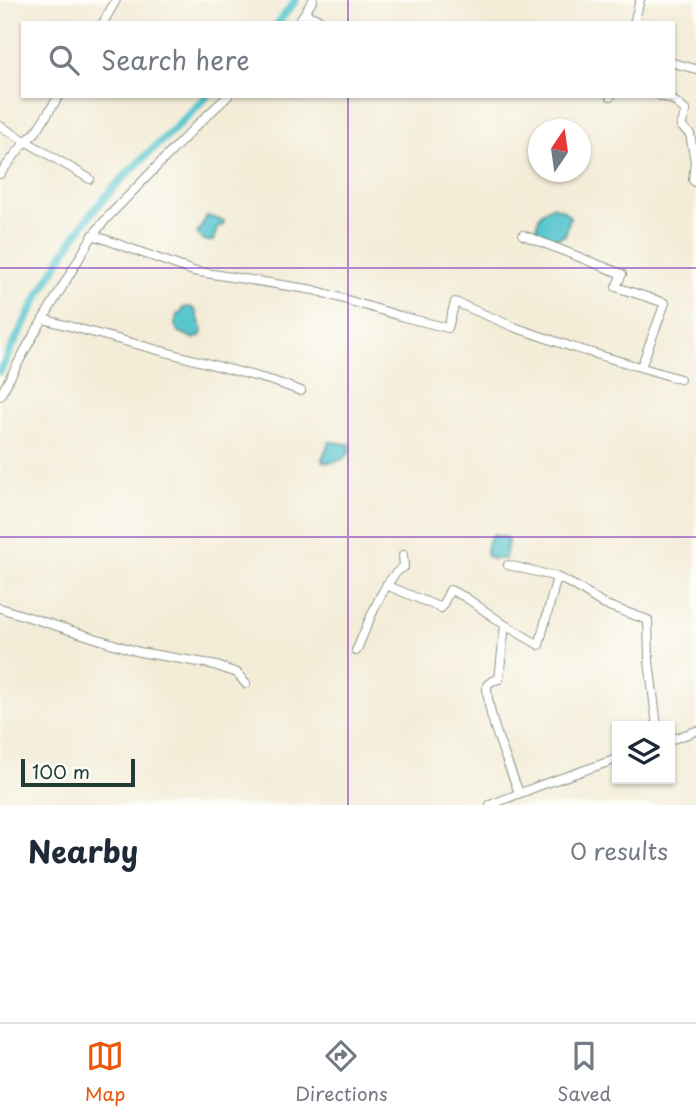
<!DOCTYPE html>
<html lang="en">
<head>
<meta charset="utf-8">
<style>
  body { margin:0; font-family:"Playpen Sans",sans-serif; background:#f6f6f7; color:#1f2937 }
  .controls { position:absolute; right:21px; bottom:21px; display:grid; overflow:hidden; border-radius:0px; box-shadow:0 2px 5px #0004 }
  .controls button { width:63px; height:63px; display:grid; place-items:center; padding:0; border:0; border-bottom:2px solid #e0e1e3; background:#fff; color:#1f2937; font:35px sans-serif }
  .compass { position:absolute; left:528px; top:119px; width:63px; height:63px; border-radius:50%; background:#fff; box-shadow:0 2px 5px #0004; rotate:13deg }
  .scale { position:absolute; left:21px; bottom:18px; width:114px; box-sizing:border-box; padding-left:7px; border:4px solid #1f3d34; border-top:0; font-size:19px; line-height:24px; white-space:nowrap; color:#1f3d34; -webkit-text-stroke:5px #fdfcf7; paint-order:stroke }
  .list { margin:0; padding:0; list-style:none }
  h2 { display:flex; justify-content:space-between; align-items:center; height:91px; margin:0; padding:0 28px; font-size:30px }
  h2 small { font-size:23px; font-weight:400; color:#747a83 }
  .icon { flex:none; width:38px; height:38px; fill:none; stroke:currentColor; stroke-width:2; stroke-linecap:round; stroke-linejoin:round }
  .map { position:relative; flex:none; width:696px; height:805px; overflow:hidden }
  .search { position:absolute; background:#fff; box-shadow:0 2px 5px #0004; left:21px; right:21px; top:21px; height:77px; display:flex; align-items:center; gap:18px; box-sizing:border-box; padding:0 24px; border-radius:0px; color:#747a83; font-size:26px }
  .sheet { height:217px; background:#fff }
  nav { display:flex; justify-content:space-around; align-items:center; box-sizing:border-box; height:98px; border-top:2px solid #e0e1e3; background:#fff; font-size:19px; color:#747a83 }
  nav a { display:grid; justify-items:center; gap:4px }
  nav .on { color:#ea580c }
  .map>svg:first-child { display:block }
</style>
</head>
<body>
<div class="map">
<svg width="696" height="805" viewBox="0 0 696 805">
  <rect width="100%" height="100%" fill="#fdfcf7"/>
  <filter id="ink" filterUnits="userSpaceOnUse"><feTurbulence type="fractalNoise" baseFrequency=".0143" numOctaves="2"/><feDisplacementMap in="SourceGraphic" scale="14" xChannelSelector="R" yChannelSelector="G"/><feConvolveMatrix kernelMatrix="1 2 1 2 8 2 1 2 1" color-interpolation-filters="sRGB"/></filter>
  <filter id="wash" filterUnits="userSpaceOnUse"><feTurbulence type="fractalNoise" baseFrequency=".00686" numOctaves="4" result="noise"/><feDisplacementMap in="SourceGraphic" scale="28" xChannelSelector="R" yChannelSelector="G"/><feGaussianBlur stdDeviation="1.57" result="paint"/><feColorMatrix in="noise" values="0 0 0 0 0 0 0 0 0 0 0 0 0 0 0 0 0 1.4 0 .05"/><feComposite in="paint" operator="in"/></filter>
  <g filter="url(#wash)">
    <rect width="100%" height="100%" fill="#f3ecd7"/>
    <path fill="#59c6cf" stroke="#3c8282" stroke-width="2" d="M552,206L563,210L570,217L565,235C554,241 546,238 536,231C538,218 539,212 552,206Z
      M207,216L224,221L223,226H218L213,241C206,242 202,239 197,234Z
      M190,307L195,310L203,331L200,336L194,339L178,331L175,325L177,315L181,313L183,308Z
      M329,442C336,441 342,445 350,444C352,458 336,464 324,462L322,459Z
      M492,535L504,537L508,540L505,559H492L486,555L487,545Z"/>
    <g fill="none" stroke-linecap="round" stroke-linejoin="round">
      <path stroke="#59c6cf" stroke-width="8" d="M278,23L296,0
        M0,371C26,319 53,265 88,218C122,173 168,138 207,96"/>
    </g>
  </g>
  <g filter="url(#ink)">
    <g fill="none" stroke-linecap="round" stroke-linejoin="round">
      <defs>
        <path id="minor" d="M305,14L327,23
          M103,23L116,0
          M298,23L313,0
          M634,23L640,0
          M673,63L696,69
          M610,96H611
          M661,96L673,100L686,111L681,126L690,134L695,161L693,180L696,183
          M0,126L90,179
          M0,174L26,141L35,133L59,96
          M93,235L193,271L314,290L400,316L448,328L455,302L514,327L572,347L680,379
          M523,235L622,274L616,287L665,303L641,367
          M43,319L273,381L301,391
          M0,396L29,343L93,235L106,219L197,125L228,96
          M557,577L577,587L603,604L648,620L649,661L657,726
          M386,585L441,608L450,590L465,597L505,625L539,645L557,577L508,565
          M0,608L139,652L211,664L237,673L246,684
          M505,625L499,679L492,681L487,685C487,718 508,762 519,793
          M356,651C366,630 384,576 404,567L403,555
          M670,740L696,731
          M490,805L541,785L617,759"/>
      </defs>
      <use href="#minor" stroke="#899486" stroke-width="10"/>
      <use href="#minor" stroke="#fff" stroke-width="8"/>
    </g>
  </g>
  <path fill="none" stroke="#7b2cbf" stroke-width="2" stroke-opacity="0.55" d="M348,0V23M348,96V805M0,268H696M0,537H696"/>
</svg>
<div class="controls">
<button><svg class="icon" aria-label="layers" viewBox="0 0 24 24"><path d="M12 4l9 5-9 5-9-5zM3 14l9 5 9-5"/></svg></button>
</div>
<svg class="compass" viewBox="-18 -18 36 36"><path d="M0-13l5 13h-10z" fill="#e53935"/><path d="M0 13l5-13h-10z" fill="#747a83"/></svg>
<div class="scale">100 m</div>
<div class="search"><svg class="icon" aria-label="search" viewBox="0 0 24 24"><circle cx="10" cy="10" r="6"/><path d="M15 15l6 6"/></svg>Search here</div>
</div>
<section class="sheet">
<h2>Nearby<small>0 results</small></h2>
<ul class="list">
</ul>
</section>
<nav>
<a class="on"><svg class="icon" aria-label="map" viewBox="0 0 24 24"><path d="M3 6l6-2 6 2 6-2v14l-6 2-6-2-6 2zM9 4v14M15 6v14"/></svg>Map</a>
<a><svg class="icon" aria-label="directions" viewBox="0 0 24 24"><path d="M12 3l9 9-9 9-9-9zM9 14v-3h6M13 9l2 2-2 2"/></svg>Directions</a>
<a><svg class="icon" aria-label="saved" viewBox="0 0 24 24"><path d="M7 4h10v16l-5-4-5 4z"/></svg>Saved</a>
</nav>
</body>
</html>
